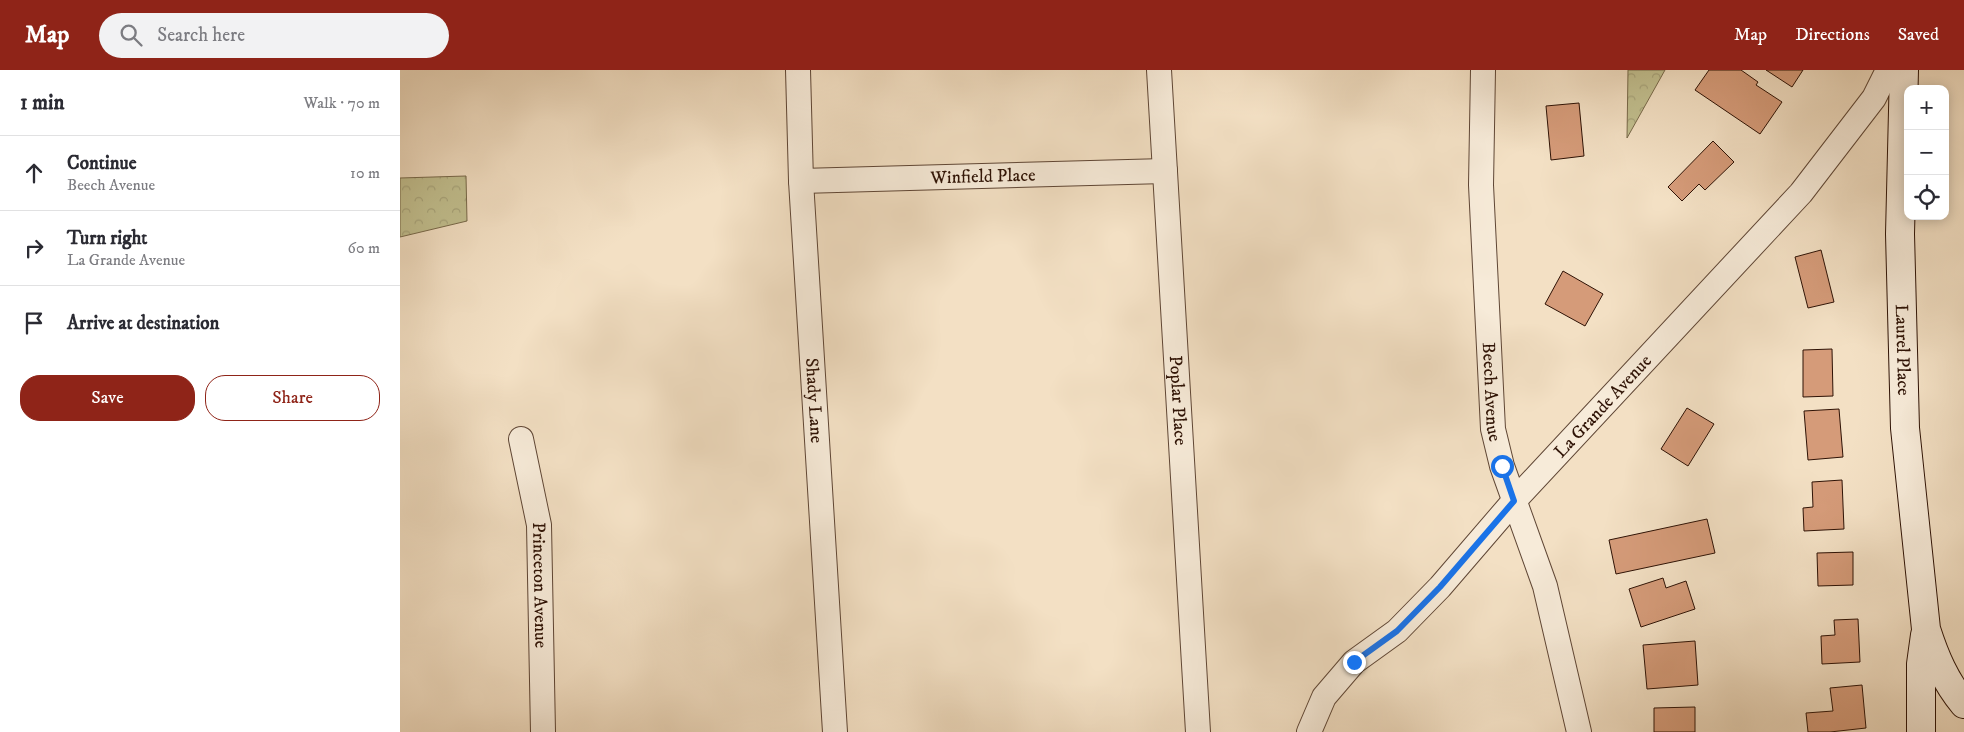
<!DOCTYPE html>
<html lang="en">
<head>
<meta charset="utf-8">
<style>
  body { margin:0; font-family:"IM FELL DW Pica",serif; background:#f2f2f3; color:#2b2b33 }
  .controls { position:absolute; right:15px; top:15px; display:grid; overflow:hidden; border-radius:10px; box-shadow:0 2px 12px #0003 }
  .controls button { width:45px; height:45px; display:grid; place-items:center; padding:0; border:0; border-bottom:1px solid #e1e1e2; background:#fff; color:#2b2b33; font:25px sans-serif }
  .stop { position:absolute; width:15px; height:15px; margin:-11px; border:4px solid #1a73e8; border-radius:50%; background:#fff }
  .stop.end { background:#1a73e8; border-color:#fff; box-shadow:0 1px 5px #0008 }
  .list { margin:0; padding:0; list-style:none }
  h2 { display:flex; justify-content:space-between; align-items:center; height:65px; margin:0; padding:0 20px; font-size:21px }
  h2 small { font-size:16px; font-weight:400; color:#7c7c81 }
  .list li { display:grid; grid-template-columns:32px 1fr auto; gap:15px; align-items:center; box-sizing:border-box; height:75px; padding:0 20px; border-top:1px solid #e1e1e2 }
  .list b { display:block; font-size:19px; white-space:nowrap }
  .list p { margin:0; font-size:16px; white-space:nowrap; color:#7c7c81 }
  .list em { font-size:16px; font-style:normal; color:#7c7c81 }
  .actions { display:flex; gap:10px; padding:15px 20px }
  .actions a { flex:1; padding:11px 0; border:1px solid #8f2418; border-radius:20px; text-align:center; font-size:18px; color:#8f2418 }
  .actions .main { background:#8f2418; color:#fff }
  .icon { flex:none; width:28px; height:28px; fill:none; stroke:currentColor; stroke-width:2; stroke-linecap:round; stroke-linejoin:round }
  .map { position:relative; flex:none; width:1564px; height:662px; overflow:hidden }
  header { display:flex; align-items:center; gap:30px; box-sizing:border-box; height:70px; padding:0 25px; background:#8f2418; color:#fff }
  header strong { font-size:24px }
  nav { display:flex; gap:28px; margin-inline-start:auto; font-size:18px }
  .search { width:350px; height:45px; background:#f2f2f3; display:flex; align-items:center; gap:12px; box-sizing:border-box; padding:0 18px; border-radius:28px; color:#7c7c81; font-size:19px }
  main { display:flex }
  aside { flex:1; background:#fff }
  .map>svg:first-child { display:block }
</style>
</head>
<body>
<header>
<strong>Map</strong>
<div class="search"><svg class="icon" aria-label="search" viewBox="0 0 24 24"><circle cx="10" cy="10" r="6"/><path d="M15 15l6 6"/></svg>Search here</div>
<nav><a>Map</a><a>Directions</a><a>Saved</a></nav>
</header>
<main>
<aside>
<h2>1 min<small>Walk · 70 m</small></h2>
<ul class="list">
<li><svg class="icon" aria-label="ahead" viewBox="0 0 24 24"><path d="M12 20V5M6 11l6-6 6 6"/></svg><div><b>Continue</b><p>Beech Avenue</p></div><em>10 m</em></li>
<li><svg class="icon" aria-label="right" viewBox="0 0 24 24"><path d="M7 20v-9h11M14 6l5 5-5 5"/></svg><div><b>Turn right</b><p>La Grande Avenue</p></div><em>60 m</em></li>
<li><svg class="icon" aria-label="arrive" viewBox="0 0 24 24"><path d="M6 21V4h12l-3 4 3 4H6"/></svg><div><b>Arrive at destination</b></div></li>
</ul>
<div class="actions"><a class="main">Save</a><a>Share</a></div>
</aside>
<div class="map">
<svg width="1564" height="662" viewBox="0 0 1564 662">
  <defs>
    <pattern id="forest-crowns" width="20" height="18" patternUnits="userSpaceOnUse" patternTransform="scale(1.25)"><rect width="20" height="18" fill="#c2c090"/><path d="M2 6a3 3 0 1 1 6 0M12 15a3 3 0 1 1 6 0" fill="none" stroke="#a7a47b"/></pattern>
  </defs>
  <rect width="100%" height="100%" fill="#f3e0c4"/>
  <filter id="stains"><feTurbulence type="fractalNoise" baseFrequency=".004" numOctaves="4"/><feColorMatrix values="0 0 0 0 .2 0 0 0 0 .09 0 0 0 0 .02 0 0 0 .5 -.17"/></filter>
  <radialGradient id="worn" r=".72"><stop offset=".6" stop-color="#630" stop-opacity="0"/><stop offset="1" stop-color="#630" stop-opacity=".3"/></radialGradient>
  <path fill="url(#forest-crowns)" stroke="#78694a" d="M1228,0H1265L1227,68Z
    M66,106L67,151L0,167V108Z"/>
  <path fill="#d59b79" stroke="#2e1205" d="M1309,0H1341L1358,12L1356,15L1382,32L1360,64L1295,20Z
    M1366,0H1403L1392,17Z
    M1179,33L1184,86L1151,90L1146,36Z
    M1313,71L1334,92L1305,120L1299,114L1282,131L1268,117Z
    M1421,180L1434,232L1408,238L1395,187Z
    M1163,201L1203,224L1185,256L1145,234Z
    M1432,279L1433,326L1403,327V280Z
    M1287,338L1314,354L1288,396L1261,379Z
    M1439,339L1443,387L1408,390L1404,341Z
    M1442,410L1444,459L1404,461L1403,438L1413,437L1412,412Z
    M1307,449L1315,483L1216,504L1209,470Z
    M1453,482V515L1418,516L1417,483Z
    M1263,508L1266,518L1286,511L1295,539L1241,557L1229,519Z
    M1458,549L1460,592L1422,594L1421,566L1435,565L1434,550Z
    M1295,571L1298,615L1247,619L1243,575Z
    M1462,615L1466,658L1430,662H1408L1406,643L1433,641L1430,618Z
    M1295,637V662H1254V638Z"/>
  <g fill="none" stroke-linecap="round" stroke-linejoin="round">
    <defs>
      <g id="street">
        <path id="s1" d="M398,0L401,111L435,662"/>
        <path id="s2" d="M759,0L798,662"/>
        <path id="s3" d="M1083,0L1081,115L1093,359L1102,396L1145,516L1179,662"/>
        <path id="s4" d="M401,111L765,101"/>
        <path id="s5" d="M121,369L139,455L143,662"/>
        <path id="s6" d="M909,662L924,627L954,592L997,561L1040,517L1114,431L1401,123L1474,28L1488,0"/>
      </g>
      <g id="secondary">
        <path id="s7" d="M1504,0L1500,164L1505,358L1526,559C1535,587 1545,611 1564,634"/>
        <path d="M1521,662V594L1525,565"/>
      </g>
    </defs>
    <use href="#street" stroke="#5f4635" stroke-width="26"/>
    <use href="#secondary" stroke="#2e1205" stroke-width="30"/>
    <use href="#street" stroke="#f7ebd9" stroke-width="24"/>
    <use href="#secondary" stroke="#f7ebd9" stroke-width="28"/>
  </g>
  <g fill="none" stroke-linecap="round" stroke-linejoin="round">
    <path stroke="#1a73e8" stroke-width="6" d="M954,592L997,561L1040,517L1114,431L1102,396"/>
  </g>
  <g text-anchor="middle" stroke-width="4" stroke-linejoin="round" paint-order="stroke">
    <g font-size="18" fill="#2e1205" stroke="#f7ebd9">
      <text dy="6" stroke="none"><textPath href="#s4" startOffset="182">Winfield Place</textPath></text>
      <text dy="6" stroke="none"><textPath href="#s7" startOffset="280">Laurel Place</textPath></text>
      <text dy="6" stroke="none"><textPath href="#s3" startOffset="322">Beech Avenue</textPath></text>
      <text dy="6" stroke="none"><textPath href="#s1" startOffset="331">Shady Lane</textPath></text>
      <text dy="6" stroke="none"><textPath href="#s2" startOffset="331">Poplar Place</textPath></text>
      <text dy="6" stroke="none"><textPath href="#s6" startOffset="442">La Grande Avenue</textPath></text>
      <text dy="6" stroke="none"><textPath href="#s5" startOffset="148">Princeton Avenue</textPath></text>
    </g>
  </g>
  <rect width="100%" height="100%" filter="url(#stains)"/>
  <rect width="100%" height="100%" fill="url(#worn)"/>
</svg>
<div class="controls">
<button>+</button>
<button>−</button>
<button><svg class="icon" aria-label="locate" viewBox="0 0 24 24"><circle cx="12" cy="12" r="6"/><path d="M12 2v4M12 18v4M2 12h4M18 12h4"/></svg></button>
</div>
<div class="stop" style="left:1102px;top:396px"></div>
<div class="stop end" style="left:954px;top:592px"></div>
</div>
</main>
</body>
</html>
